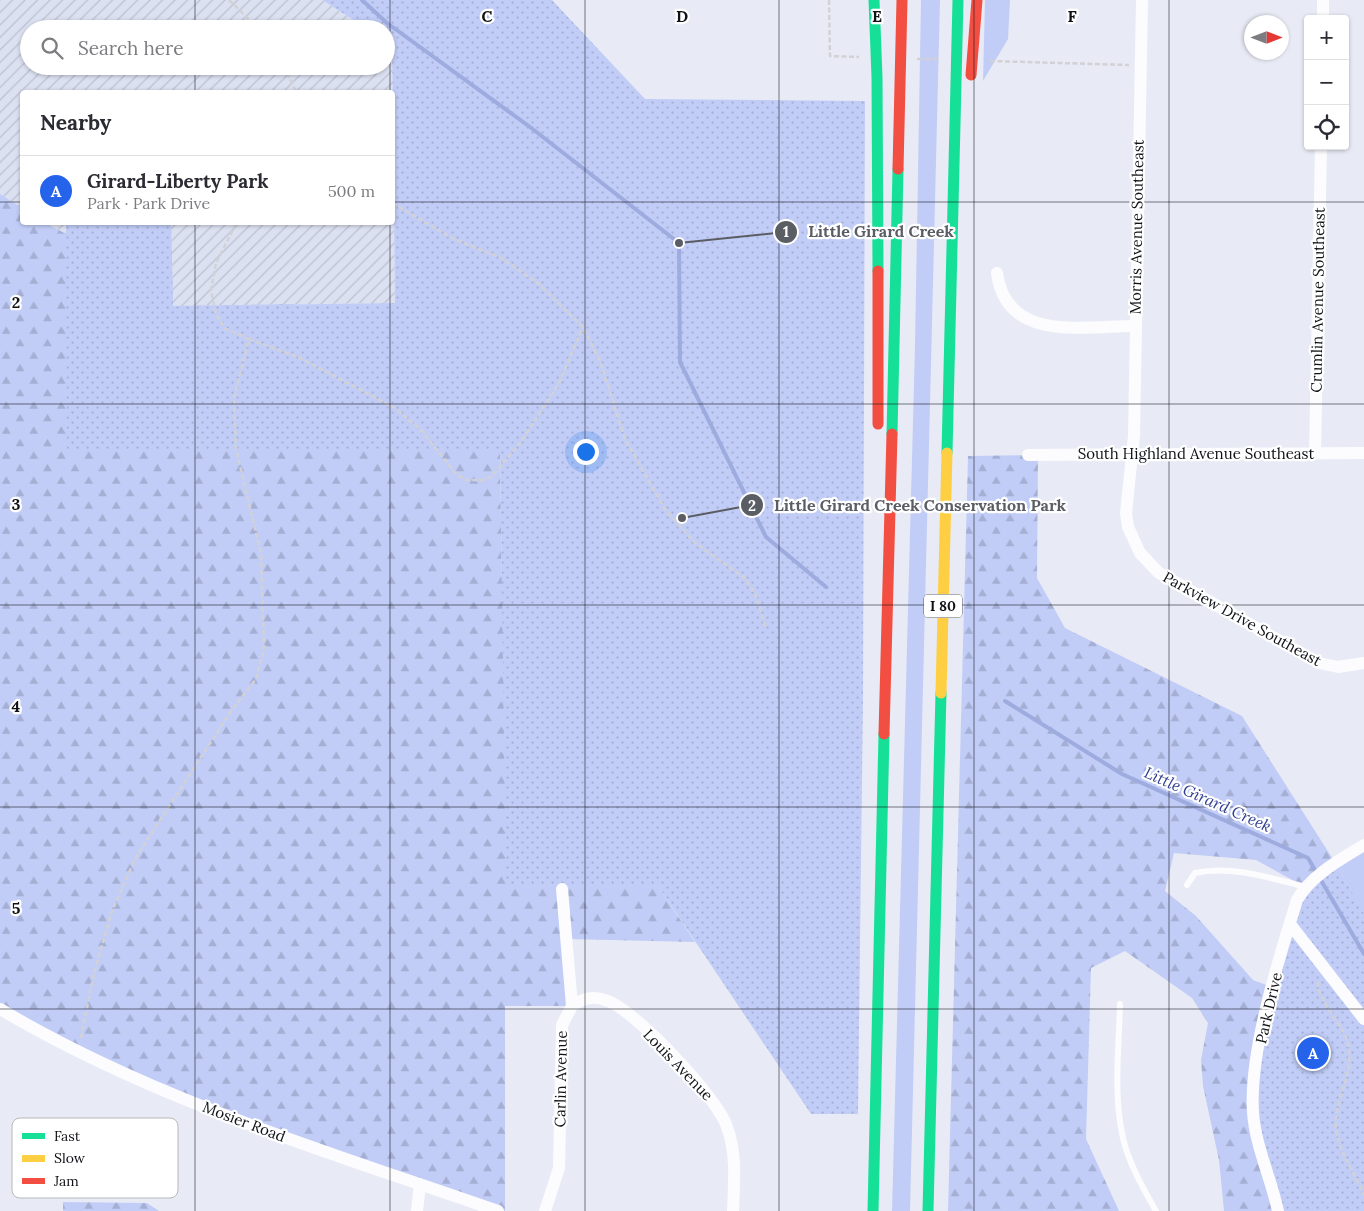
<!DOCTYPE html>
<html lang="en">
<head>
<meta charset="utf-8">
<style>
  body { margin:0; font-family:Lora,serif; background:#f7f7f7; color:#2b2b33 }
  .controls { position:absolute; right:15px; top:15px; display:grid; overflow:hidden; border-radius:5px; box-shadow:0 1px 4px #0004 }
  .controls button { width:45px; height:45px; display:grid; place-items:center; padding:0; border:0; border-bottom:1px solid #e1e1e2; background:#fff; color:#2b2b33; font:25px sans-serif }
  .compass { position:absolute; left:1244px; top:15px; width:45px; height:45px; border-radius:50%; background:#fff; box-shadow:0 1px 4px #0004; rotate:90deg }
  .you { position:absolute; left:585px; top:451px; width:18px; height:18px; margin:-12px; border:4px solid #fff; border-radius:50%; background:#1a73e8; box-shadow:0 0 0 8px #1a73e833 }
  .badge { display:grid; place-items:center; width:32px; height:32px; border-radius:50%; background:#2563eb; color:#fff; font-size:16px; font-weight:700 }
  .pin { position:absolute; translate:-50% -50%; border:2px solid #fff; box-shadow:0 1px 5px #0006 }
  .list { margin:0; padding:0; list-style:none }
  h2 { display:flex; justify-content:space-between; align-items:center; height:65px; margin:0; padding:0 20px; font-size:21px }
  h2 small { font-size:16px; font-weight:400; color:#7c7c81 }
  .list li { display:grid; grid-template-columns:32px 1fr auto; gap:15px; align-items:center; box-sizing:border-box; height:70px; padding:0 20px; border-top:1px solid #e1e1e2 }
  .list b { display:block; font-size:19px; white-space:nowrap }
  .list p { margin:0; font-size:16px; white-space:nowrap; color:#7c7c81 }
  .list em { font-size:16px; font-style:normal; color:#7c7c81 }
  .icon { flex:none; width:28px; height:28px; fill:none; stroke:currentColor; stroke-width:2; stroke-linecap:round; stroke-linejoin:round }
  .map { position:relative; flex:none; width:1364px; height:1211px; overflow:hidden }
  .search { position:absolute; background:#fff; box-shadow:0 1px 4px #0004; left:20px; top:20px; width:375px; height:55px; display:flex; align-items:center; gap:12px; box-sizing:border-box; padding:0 18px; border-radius:28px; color:#7c7c81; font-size:19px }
  .panel { position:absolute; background:#fff; box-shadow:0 1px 4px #0004; left:20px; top:90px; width:375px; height:135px; border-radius:5px }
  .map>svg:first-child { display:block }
</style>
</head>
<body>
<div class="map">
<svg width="1364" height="1211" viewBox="0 0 1364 1211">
  <defs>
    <pattern id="industrial-furrows" width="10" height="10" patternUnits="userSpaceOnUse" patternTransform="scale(1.25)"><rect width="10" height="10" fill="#dce1f2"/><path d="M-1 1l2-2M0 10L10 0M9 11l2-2" fill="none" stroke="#bcc0cf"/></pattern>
    <pattern id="forest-firs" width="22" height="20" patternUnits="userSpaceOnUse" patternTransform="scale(1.25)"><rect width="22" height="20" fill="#c1cdf7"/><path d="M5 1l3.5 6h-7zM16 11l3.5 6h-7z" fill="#a5afd3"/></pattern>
    <pattern id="park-dots" width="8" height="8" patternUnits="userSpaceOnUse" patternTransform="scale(1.25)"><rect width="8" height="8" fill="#c1cdf7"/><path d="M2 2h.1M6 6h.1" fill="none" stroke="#a5afd3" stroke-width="1.8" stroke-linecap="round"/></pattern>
  </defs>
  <rect width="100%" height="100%" fill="#e8ebf5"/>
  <path fill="url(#industrial-furrows)" d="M0,0H322L368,29H29V66H386V40L392,43L395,303L173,306L171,223L392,222V92H22V208L0,194Z
    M46,223H66V234Z"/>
  <path fill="#c1cdf7" d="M921,0H940L910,1211H892L915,346Z
    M985,0H1010L1008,39L983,81Z
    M1364,845V915L1338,867Z"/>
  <path fill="url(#forest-firs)" fill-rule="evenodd" d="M0,194L22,208V222L46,223L66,234V223H171L173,306L294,304L369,449H500L502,587L658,886L695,942L567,939L572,1006H505V1211H498L218,1113L0,1009Z
    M1038,455L1037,578L1065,628L1242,716L1336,864L1364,915V1211H1224L1219,1160L1203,1086L1201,1060L1208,1023L1192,998L1125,951L1091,968L1086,1139L1119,1211H948L968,456ZM1174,853L1256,860L1305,887L1272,987L1253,980L1196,916L1165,891Z
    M63,1202L147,1203L159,1211H63Z"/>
  <path fill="url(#park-dots)" d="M322,0H552L645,99L865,101L863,694L858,1114H811L658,886L506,884L500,449H67L66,223H171L173,306L395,303L392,43L386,40V29H368Z
    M1338,867L1364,914V1211H1281L1256,1111L1258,1079L1268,1027L1296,918L1304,896Z"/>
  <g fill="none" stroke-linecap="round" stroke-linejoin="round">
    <path stroke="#9eabde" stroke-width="4" d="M362,0L387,23L530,127L679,243L680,362L766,537L826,587
      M1005,701L1122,774L1308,858L1364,954"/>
    <path stroke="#d2d2d6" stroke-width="2.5" stroke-dasharray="5 2.5" stroke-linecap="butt" d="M229,0L259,29
      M829,0L830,56L859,57
      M917,59H939
      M990,61L1129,65
      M284,66L296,92
      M392,203L452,238L501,258L538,283L583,327L600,361L625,439L665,509L695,543L746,579L756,596L766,628
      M249,339L298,357L395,408L422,431L456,474L466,480H482L491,477L520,443L558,385L583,327
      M1318,982C1317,999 1341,1022 1347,1040C1355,1069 1339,1091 1336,1119C1333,1145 1355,1172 1364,1195
      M81,1038L94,973L112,911L136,857L231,711L256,679L264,649L261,554L236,449L234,398L249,339L226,329L216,315L211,290L216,263L237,222"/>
    <path stroke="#fcfcfe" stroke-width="6" d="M1187,885L1195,873C1230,865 1271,878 1306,887
      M1120,1004C1119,1048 1113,1095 1123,1138C1129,1164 1143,1188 1156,1211"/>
    <path stroke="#fcfcfe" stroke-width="12" d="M1142,0L1134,436L1126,513L1128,527L1140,553L1159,573L1319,663L1338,667L1364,663
      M1323,19V0
      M997,273C1006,343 1084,326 1136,326
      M1315,453L1321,146
      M1028,455L1364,453
      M1290,924L1364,1019
      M572,1006C583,998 594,995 608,1001C637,1012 717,1097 727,1127C737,1154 734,1183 733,1211
      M0,1009C155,1101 329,1152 498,1211
      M417,1211L420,1184
      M545,1211L559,1168L562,1025L572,1006L562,889
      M1278,1211C1271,1178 1255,1145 1253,1112C1249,1052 1279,958 1297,900C1311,875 1340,860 1364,845"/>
    <path stroke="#16e098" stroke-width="11" d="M874,0L877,77L878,271
      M892,434L898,169
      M947,453L958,0
      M873,1211L884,734
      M928,1211L941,693"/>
    <path stroke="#ffcf43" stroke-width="11" d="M941,693L947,453"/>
    <path stroke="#f24e42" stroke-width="11" d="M971,75L977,0
      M898,169L902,0
      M878,271V424
      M884,734L892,434"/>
  </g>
  <path fill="none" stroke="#0f1116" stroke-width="1" stroke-opacity="0.55" d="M195,0V29M390,0V92M585,0V1211M779,0V1211M974,0V1211M1169,0V1211M195,66V92M0,202H22M392,202H1364M195,222V1211M390,222V1211M0,404H1364M0,605H1364M0,807H1364M0,1009H1364"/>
  <g text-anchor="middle" stroke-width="4.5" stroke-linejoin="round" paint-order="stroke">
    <rect fill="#fff" stroke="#57585c" stroke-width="1" x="924" y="594.5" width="38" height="23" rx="4"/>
    <g font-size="14" font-weight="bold" fill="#0f1116">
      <text x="943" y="611">I 80</text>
    </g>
    <g font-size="15" fill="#0f1116" stroke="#fff">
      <text transform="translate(1137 227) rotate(-89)" y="5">Morris Avenue Southeast</text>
      <text transform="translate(1318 300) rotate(-89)" y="5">Crumlin Avenue Southeast</text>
      <text x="1196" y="459">South Highland Avenue Southeast</text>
      <text transform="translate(1242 619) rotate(29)" y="5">Parkview Drive Southeast</text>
      <text transform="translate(1269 1008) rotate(-77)" y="5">Park Drive</text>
      <text transform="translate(678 1065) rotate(46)" y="5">Louis Avenue</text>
      <text transform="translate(561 1079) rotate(-89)" y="5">Carlin Avenue</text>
      <text transform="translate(244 1122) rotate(21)" y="5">Mosier Road</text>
    </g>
    <g font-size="16" font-style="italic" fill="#334091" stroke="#fff">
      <text transform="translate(1208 799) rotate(24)" y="6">Little Girard Creek</text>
    </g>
  </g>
  <rect x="12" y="1118" width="166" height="80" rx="8" fill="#fff" stroke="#b7b8b9" stroke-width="1"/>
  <rect x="22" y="1133" width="23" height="6" fill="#16e098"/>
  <rect x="22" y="1155" width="23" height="7" fill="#ffcf43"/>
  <rect x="22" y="1178" width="23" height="6" fill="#f24e42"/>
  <g font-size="14" fill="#0f1116">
    <text x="54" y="1141">Fast</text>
    <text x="54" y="1163">Slow</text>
    <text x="54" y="1186">Jam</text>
  </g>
  <g font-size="16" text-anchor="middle" font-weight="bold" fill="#0f1116" stroke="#fff" stroke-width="4.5" stroke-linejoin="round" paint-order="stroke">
    <text x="487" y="22">C</text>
    <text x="682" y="22">D</text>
    <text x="877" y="22">E</text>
    <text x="1072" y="22">F</text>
    <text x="16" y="308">2</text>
    <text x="16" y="510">3</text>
    <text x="16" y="712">4</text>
    <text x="16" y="914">5</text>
  </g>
  <path fill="none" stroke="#5b5d64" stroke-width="2" d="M679 243L786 232M682 518L752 505"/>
  <g fill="#5b5d64" stroke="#fff" stroke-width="2">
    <circle cx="679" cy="243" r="5"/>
    <circle cx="682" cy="518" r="5"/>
    <circle cx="786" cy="232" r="12"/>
    <circle cx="752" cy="505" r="12"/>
  </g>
  <g font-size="15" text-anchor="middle" font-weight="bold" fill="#fff">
    <text x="786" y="237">1</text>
    <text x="752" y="511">2</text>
  </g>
  <g font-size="16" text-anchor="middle" font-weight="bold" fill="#5b5d64" stroke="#fff" stroke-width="4.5" stroke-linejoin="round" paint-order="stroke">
    <text x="881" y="237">Little Girard Creek</text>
    <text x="920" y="511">Little Girard Creek Conservation Park</text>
  </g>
</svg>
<div class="controls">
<button>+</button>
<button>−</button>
<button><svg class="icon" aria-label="locate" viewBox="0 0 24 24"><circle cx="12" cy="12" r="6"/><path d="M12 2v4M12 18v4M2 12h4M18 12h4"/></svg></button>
</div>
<svg class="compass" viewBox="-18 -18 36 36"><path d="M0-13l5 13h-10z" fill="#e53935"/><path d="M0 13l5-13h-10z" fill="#7c7c81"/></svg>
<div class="you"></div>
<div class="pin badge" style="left:1313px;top:1053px">A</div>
<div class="search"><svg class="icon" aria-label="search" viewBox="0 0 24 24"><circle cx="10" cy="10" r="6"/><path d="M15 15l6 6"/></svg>Search here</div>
<section class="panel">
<h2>Nearby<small></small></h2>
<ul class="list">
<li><span class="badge">A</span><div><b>Girard-Liberty Park</b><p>Park · Park Drive</p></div><em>500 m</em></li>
</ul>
</section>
</div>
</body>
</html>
